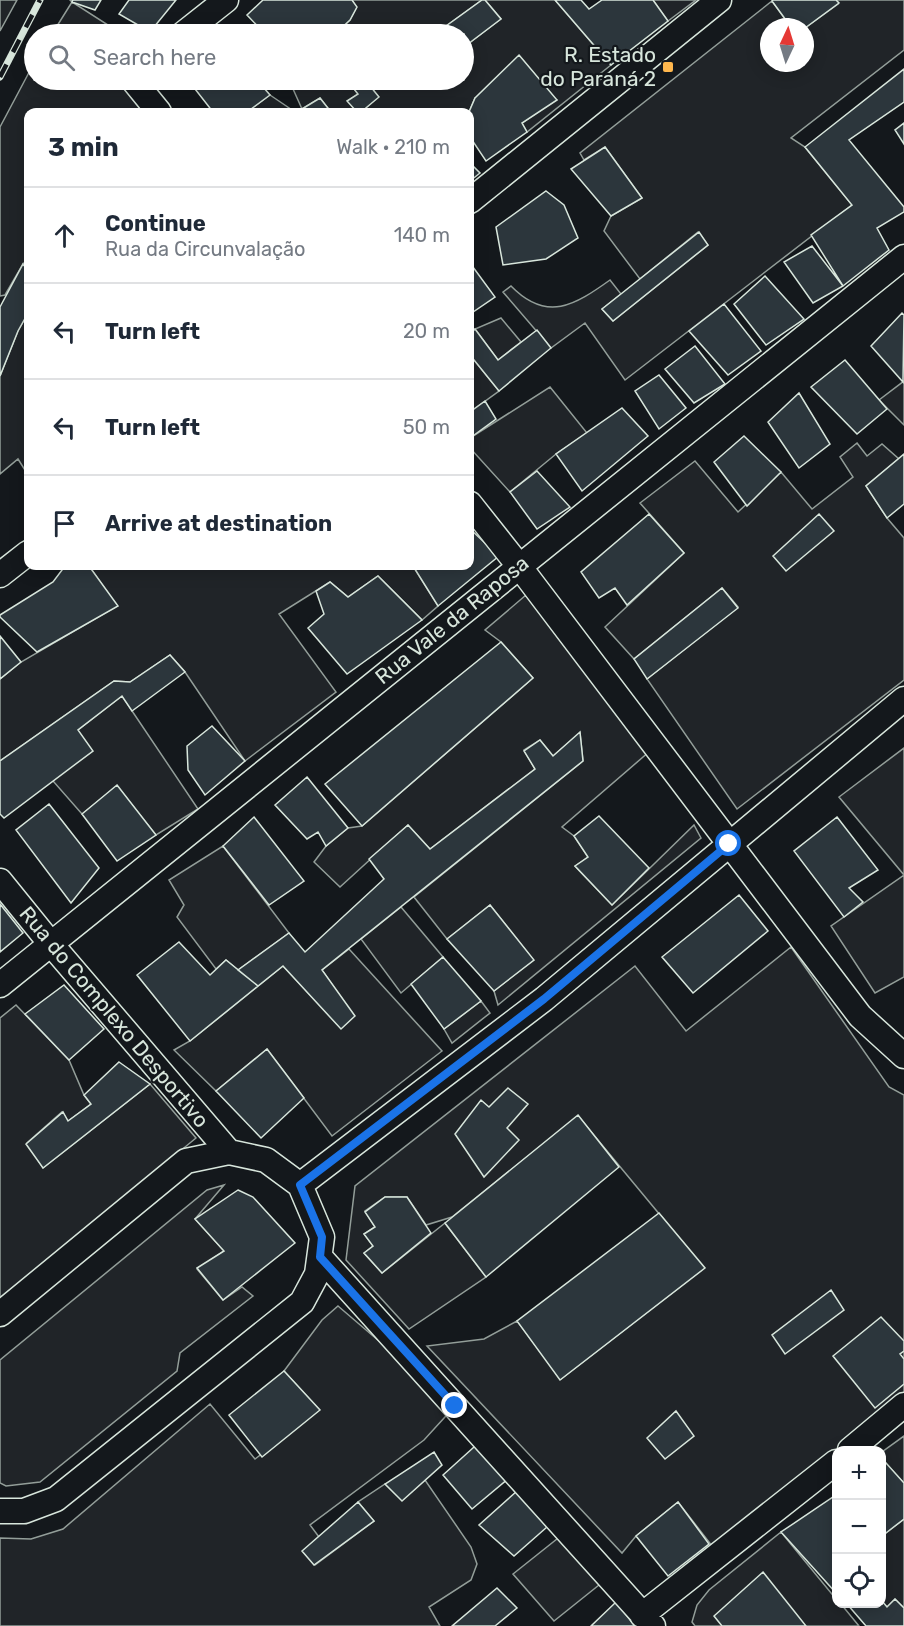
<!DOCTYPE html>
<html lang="en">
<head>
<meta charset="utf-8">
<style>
  body { margin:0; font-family:Rubik,sans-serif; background:#f6f6f7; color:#1f2937 }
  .controls { position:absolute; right:18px; bottom:18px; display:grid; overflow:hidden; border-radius:12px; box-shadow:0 3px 15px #0003 }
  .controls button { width:54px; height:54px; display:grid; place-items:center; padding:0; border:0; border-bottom:2px solid #e0e1e3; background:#fff; color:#1f2937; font:30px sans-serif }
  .compass { position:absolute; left:760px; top:18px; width:54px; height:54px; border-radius:50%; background:#fff; box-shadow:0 3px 15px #0003; rotate:4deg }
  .stop { position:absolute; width:18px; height:18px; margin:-14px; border:4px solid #1a73e8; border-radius:50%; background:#fff }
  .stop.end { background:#1a73e8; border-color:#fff; box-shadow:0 2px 6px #0008 }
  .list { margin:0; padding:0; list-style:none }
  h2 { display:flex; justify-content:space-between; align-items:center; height:78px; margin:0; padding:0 24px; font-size:26px }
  h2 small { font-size:20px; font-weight:400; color:#747a83 }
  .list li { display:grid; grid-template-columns:39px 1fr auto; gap:18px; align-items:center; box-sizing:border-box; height:96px; padding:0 24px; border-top:2px solid #e0e1e3 }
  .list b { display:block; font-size:22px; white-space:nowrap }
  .list p { margin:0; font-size:20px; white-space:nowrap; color:#747a83 }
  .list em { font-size:20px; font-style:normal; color:#747a83 }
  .icon { flex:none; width:33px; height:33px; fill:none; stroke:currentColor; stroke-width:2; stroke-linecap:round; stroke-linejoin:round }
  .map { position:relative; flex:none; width:904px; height:1626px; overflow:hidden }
  .search { position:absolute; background:#fff; box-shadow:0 3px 15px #0003; left:24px; top:24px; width:450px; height:66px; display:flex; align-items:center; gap:15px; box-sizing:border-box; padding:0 21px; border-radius:33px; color:#747a83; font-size:22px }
  .panel { position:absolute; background:#fff; box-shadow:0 3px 15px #0003; left:24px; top:108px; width:450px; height:462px; border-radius:12px }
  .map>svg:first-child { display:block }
</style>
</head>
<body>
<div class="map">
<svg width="904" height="1626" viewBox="0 0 904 1626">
  <rect width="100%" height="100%" fill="#14181c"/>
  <path fill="#202428" stroke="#939e99" stroke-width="1.5" d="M0,0H17L0,31Z
    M70,0H73L72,2L122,34H52L72,2Z
    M352,0H482L435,34H335L350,20L356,8Z
    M485,0H555L611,65L527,132L522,123L556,100L475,98L469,112H361L378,97L370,86L380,80H406L412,85L420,80H464V47L501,19Z
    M653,0H696L668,21Z
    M836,0H904V50L791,138L805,147L852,205L625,380L585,323L551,348L503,292L511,286C547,323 575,305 610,280L621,294L602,309L613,321L708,245L698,232L640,279L604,231L611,216L642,198L605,147L584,160L580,153L772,1L791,27H769V63H805V28L838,4Z
    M34,63V80H124L146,112H28V259L23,264L5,295L0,296V127Z
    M289,80H347L358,94L348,101L357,112H331L320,98L302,109Z
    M270,95L295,112H247Z
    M28,313V475L18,459L0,474V376L18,331Z
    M501,318L521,342L498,360L475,329Z
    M470,355L499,391L470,412Z
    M904,381V425L879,400Z
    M550,387L587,433L556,454L510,492L470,448V438Z
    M857,443L867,456L882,444L899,459L866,486L887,518L904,538V680L737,809L647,679L738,607L722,588L634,659L605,627L684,553L640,503L695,461L738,512L781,472L812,509L853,477L840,457Z
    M89,566H413L438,606L422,620L378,576L348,597L330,582L279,614L336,692L245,761L185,672L170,655L130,682L114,681L0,761V679L21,662L117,606Z
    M526,595L650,751L562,827L574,836L588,857L575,866L612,905L694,825L701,838L498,1005L494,991L533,960L490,905L447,939L414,897L583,761L580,733L553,756L540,740L524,750L535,769L430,849L408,825L340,887L314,862L326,846L348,828L362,826L533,678L501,642L485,630Z
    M122,696L198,809L156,835L117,786L82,814L53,781L78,730Z
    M904,748V977L875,993L831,926L904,875L839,797Z
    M223,846L289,933L238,970L226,960L216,969L177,917L184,905L169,880Z
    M401,907L443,957L401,993L361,939Z
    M791,947L889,1087L904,1095V1401L844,1450H836L719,1555L678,1502L636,1536L622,1553L427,1346L484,1339L517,1321L561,1379L704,1268L578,1116L452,1217L426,1225L407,1197H385L365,1211L375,1227L364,1234L373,1246L364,1253L382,1273L445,1223L486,1277L409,1329L346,1260L355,1186L635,966L686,1031Z
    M349,949L442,1051L332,1136L267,1049L216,1091L174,1050L190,1041L283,966L341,1028L354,1016L322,970Z
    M481,1001L490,1013L452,1043L444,1029Z
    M16,1005L69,1060L84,1095L91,1104L68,1121L62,1112L27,1143L43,1168L150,1084L196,1138L0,1299V1018Z
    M224,1185L195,1219L224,1251L197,1269L223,1300L242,1287L253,1296L180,1353L177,1371L40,1482L6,1486L0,1483V1360L207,1190Z
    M338,1306L455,1406L424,1440L310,1525L319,1537L303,1551L315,1565L374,1521L358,1502L385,1484L425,1480L471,1547L477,1564L471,1580L429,1607L440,1626H0V1538L31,1539L63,1529L210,1404L255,1459L319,1410L284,1371L322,1320Z
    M904,1436V1483L882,1459V1452Z
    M904,1519V1608L895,1599L887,1607L882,1601V1536Z
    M567,1531L609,1577L554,1621L513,1574Z
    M781,1532L836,1599V1604H841L859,1626H695L692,1622L697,1605L709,1590Z"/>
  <path fill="#2c363c" stroke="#d8e6dc" stroke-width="1.5" d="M73,0H101L95,10L72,2Z
    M129,0H176L150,32L119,14Z
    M263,0H352L357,7L350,20L335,34H265L247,15Z
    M482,0H485L501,19L464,47V34H435Z
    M555,0H581L589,9L602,0H653L668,21L611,65Z
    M773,0H836L839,3L805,28L791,27L772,1Z
    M519,55L557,100L522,123L527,132L486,161L470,137L469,112L475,98Z
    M904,69V102L849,140L904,207V212L877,228L889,250L843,286L811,235L852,205L805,147Z
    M188,80H257L270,95L247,112H213Z
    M347,80H380L370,86L379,97L361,112H357L347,101L358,94Z
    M406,80H420L412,86Z
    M320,98L331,112H305L302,109Z
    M904,123V144L895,130Z
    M605,147L642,198L611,216L571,169Z
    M470,163L480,173L470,181Z
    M546,191L564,205L578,238L546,259L503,265L496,227Z
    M699,232L708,245L613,321L602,309Z
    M812,246L843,286L813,303L784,262Z
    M470,263L495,297L473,312L470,309Z
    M23,264L28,271V313L18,331L0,376V307Z
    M765,276L804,319L766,345L734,304Z
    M724,304L761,351L728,375L689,331Z
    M902,313L904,315L903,382L871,346Z
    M475,329L498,360L537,330L551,348L499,391L470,355V334Z
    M695,346L725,384L694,403L665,369Z
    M845,360L887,409L857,434L811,387Z
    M659,375L686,408L659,429L635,391Z
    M799,393L830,444L799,468L768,422Z
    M485,401L496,419L470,438V412Z
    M622,408L648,436L582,491L556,454Z
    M744,436L781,472L747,506L714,462Z
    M904,454V504L887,518L866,486Z
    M537,471L570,507L537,529L510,492Z
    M649,514L684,553L627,605L615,588L599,598L581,572Z
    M819,514L834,531L786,571L773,556Z
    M470,529L499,556L438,606L413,566H470Z
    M65,566H89L118,606L37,652L0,617V615L53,582Z
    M378,576L422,620L347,674L308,628L324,614L316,591L330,582L348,597Z
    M722,588L738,608L647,679L634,659Z
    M0,636L21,662L0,679Z
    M501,642L533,678L362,826L325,784Z
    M170,655L185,672L132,711L122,696L78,730L93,751L4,818L0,814V761L114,681L130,682Z
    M212,726L245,761L205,795L188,770L187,746Z
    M580,732L583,761L322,970L355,1016L341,1029L283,966L258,986L238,970L289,933L305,952L384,879L369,859L408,825L430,849L535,769L524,751L540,740L553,756Z
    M307,777L348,828L326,846L318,832L307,839L275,805Z
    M117,785L156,835L117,861L82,814Z
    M49,804L99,868L71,903L16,830Z
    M599,816L649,868L612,905L575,866L588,857L574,836Z
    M254,817L304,881L269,905L223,846Z
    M837,817L878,870L849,888L863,902L844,917L794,851Z
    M739,895L768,931L693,993L662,957Z
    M0,904L23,933L0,952Z
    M490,905L534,960L494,991L447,939Z
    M179,942L210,975L226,960L258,986L190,1041L137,975Z
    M443,957L481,1001L444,1029L411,984Z
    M64,985L104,1029L69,1060L25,1014Z
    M267,1049L304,1098L261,1138L216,1091Z
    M119,1062L150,1084L43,1168L26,1144L63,1112L68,1121L91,1104L84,1095Z
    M508,1088L528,1104L507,1128L519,1140L484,1177L455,1134L481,1100L489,1107Z
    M578,1115L619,1167L486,1277L445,1223Z
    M238,1190L253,1197L295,1243L223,1300L197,1268L224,1251L195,1219Z
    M385,1197H407L431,1233L382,1273L364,1253L373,1246L364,1234L375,1227L365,1212Z
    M659,1213L705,1268L560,1380L517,1321Z
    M831,1290L844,1310L785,1354L772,1335Z
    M881,1317L904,1341V1351L900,1354L904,1359V1384L875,1408L833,1356Z
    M284,1371L320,1410L262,1457L229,1415Z
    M676,1411L694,1436L665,1459L647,1438Z
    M484,1438L515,1473L472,1509L443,1475Z
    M434,1452L442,1465L402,1501L385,1484Z
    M886,1463L904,1483V1519L882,1536V1466Z
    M517,1491L547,1527L514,1556L479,1525Z
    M836,1495V1593L781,1532Z
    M358,1502L374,1521L314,1565L302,1551Z
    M678,1502L709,1544L668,1576L636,1536Z
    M763,1572L806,1626H722L714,1616Z
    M497,1588L517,1608L495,1626H452Z
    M895,1599L904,1608V1626H866L847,1604H882V1601L887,1607Z
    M616,1602L635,1626H591Z"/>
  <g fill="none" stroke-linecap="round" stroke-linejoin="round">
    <defs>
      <path id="street" d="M183,34L226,0
        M133,80L159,112
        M470,201L719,0
        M470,504L519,566L860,1016L904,1056
        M0,575L28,553
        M0,881L51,944L229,1152
        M0,985L904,257
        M300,1185L544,999L904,699
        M320,1257L653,1626
        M0,1314L186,1161L229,1152L266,1160L300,1185L322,1237L317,1274L302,1302L56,1499L24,1511H0
        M850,1450L904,1405
        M642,1615L836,1462"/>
    </defs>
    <use href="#street" stroke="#d8e6dc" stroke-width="27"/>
    <use href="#street" stroke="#14181c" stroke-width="24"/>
    <defs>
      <path id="rail" d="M0,77L40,0"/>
    </defs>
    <use href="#rail" stroke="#d8e6dc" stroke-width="7"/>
    <use href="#rail" stroke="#14181c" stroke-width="4.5" stroke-dasharray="14" stroke-linecap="butt"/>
  </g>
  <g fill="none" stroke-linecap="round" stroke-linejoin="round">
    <path stroke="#1a73e8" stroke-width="8" d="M455,1406L320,1257L322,1237L300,1185L544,999L729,844"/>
  </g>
  <rect fill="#ffb74d" stroke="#14181c" stroke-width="2" x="662" y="61" width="12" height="12" rx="3"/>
  <g text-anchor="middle" stroke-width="4.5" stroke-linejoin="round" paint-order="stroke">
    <g font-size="21" fill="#d8e6dc" stroke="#14181c" text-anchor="end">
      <text x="656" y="62">R. Estado<tspan x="656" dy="24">do Paraná 2</tspan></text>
    </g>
    <g font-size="21" fill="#d8e6dc" stroke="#14181c">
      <text transform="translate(452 620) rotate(-39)" y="7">Rua Vale da Raposa</text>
      <text transform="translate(114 1017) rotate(50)" y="7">Rua do Complexo Desportivo</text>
    </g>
  </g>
</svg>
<div class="controls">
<button>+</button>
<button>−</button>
<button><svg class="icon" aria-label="locate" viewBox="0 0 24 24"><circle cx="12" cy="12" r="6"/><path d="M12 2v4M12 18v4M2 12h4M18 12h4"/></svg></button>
</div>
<svg class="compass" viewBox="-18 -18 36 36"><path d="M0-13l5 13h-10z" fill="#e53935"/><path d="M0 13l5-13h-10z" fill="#747a83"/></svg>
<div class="stop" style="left:729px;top:844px"></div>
<div class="stop end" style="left:455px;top:1406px"></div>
<div class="search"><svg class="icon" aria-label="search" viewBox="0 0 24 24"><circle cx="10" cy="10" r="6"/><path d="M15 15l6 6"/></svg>Search here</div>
<section class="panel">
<h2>3 min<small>Walk · 210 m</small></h2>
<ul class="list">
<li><svg class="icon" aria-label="ahead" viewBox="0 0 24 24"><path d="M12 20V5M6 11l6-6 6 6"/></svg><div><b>Continue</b><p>Rua da Circunvalação</p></div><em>140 m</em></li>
<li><svg class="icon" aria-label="left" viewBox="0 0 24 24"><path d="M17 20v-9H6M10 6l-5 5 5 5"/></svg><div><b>Turn left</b></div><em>20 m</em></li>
<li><svg class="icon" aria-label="left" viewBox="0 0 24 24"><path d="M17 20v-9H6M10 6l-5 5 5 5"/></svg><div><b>Turn left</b></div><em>50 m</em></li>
<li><svg class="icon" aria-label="arrive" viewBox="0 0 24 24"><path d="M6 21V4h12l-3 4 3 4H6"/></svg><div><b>Arrive at destination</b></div></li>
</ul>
</section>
</div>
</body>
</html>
